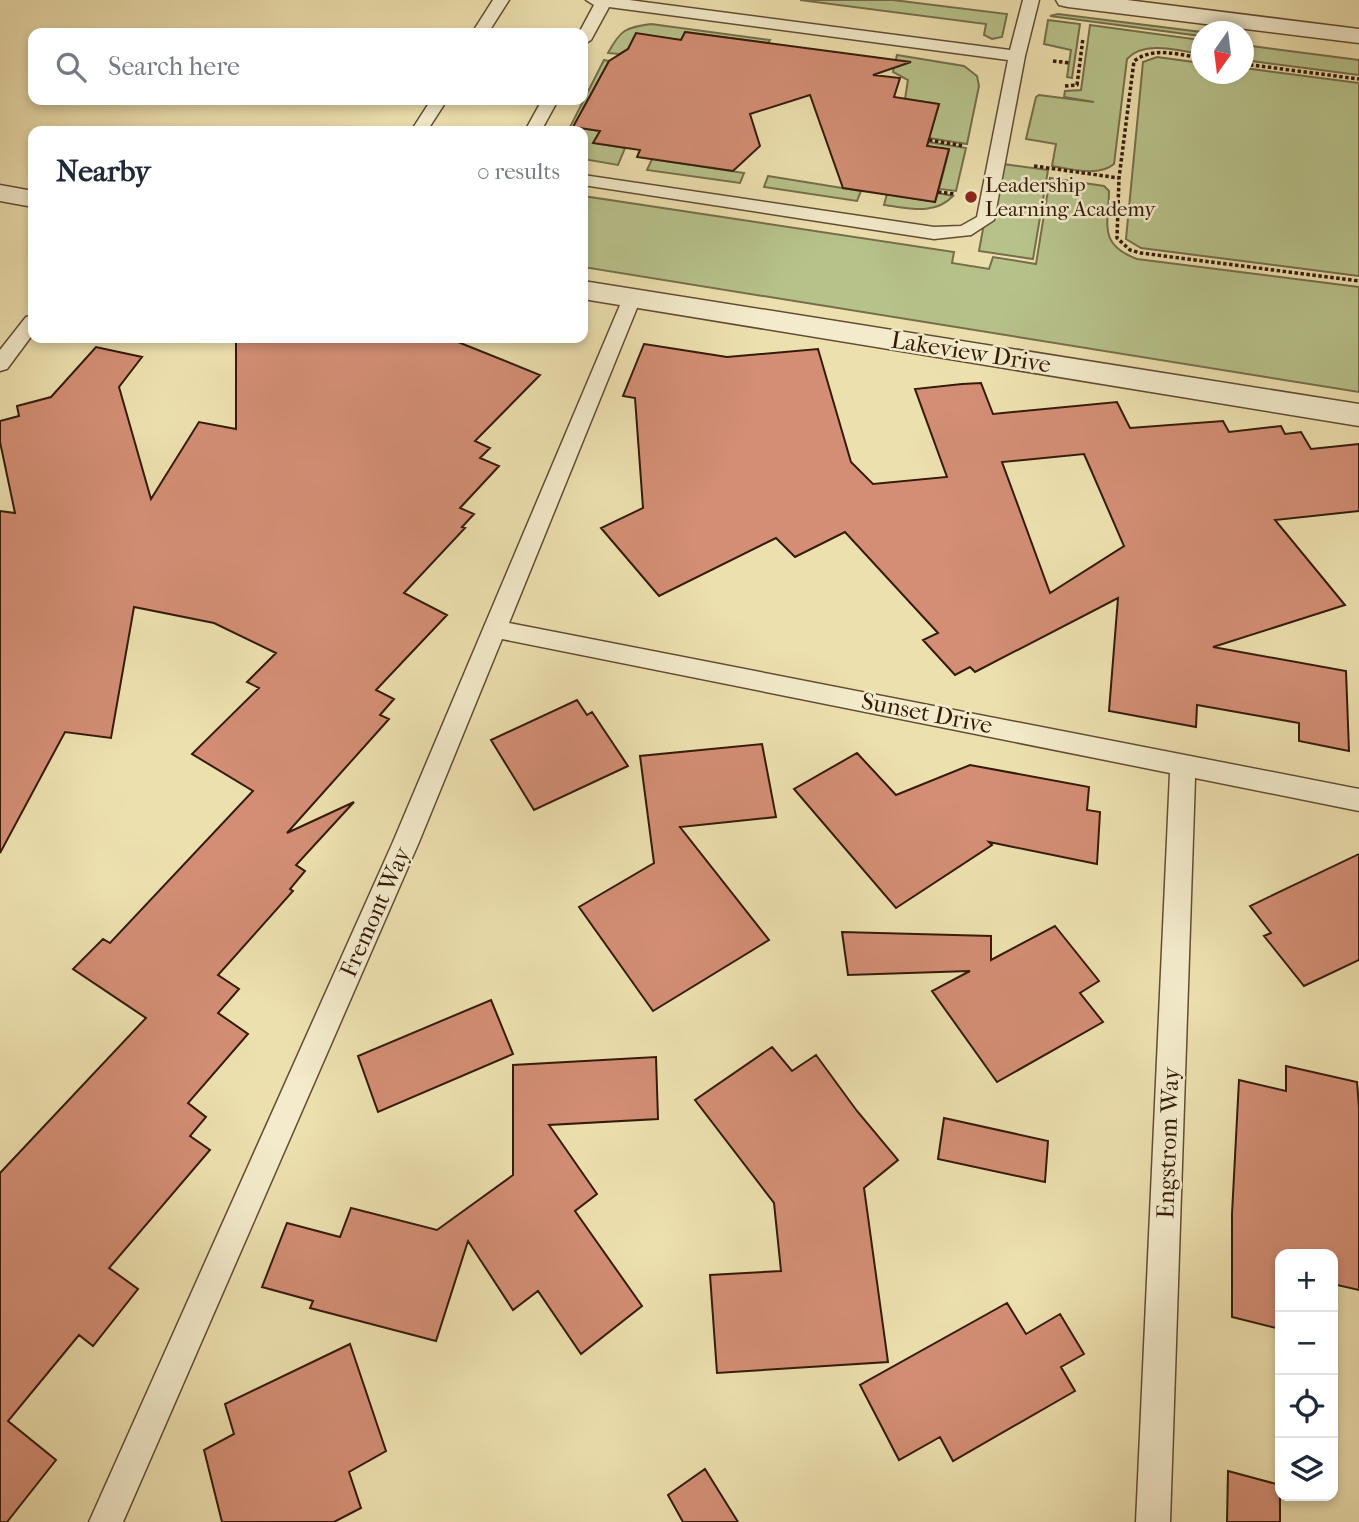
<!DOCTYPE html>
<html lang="en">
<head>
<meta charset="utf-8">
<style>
  body { margin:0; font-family:"IM FELL French Canon",serif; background:#f6f6f7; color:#1f2937 }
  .controls { position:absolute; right:21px; bottom:21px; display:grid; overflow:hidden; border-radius:14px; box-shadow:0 4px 10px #0003 }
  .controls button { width:63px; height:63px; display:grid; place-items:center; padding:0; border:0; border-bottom:2px solid #e0e1e3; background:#fff; color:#1f2937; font:35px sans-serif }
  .compass { position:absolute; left:1191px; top:21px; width:63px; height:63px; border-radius:50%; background:#fff; box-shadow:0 4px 10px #0003; rotate:194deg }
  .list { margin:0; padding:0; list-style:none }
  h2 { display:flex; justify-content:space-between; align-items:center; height:91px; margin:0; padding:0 28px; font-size:30px }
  h2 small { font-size:23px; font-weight:400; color:#747a83 }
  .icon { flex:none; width:38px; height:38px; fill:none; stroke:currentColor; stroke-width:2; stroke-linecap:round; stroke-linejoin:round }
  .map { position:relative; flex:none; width:1359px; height:1522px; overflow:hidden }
  .search { position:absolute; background:#fff; box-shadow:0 4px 10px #0003; left:28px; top:28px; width:560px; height:77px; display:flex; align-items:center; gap:18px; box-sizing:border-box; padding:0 24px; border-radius:14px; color:#747a83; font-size:26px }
  .panel { position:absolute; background:#fff; box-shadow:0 4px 10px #0003; left:28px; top:126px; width:560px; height:217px; border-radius:14px }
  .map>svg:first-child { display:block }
</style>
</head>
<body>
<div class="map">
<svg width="1359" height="1522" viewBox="0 0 1359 1522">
  <rect width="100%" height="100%" fill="#ede0af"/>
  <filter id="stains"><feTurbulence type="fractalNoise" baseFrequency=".00286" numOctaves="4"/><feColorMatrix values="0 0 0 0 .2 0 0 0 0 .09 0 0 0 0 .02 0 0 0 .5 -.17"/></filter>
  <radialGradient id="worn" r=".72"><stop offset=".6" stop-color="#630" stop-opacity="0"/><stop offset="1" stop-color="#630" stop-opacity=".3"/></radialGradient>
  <path fill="#b7c28b" stroke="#766e4a" stroke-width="2" d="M800,0H893L1007,14L1002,37L992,39L984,35L986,24Z
    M1058,14L1201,32V36L1050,16Z
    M1048,20L1080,24L1072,78L1067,77L1071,50L1044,44Z
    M651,24L770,40L768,43L685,32L681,40L636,34L629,48L619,54L608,53C621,29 625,28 651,24Z
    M1090,25L1201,40V54C1180,51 1144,40 1127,59L1114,164C1099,177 1071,169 1052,166L1056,144L1026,139L1036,97L1039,95L1094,102L1064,97L1065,91L1081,90Z
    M1244,45L1359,60V75L1244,60Z
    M897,55L964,66L977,76L979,86L967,144L929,138L939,104L905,99L908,80L893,72Z
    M1157,57L1201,63L1202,74H1244V68L1359,83V276L1141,248L1126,239L1143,62Z
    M604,60L609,61L574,127L600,131L594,143L625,148L618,165L583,159V131H568Z
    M928,142L966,148L956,191L939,189L949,150L927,146Z
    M652,159L744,173L740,183L647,170Z
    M995,163L1048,170L1033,259L979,251Z
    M768,176L861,191L857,201L764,187Z
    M1050,178L1104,186L1109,191C1109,224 1097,244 1137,259L1359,287V392L583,267V196L954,252L952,263L989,269L993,257L1036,264Z
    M938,193L953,196C934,216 909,208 884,205L887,194L935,202Z"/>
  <path fill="#d38e75" stroke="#341b08" stroke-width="2" fill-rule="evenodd" d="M685,32L911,62L873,75L900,78L894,97L939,104L927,146L949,149L935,202L843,188L810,95L750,114L760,146L733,171L637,157L640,150L593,143L600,131L573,127L609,61L628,49L636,33L681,40Z
    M236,338H448L540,375L475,441L490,448L480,458L499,466L460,508L474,514L462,527L465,528L404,593L447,615L376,690L394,699L380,715L389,719L287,833L354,802L296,865L305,871L290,889L293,891L218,975L239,989L218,1013L248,1034L188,1103L206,1117L190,1136L210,1150L109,1268L138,1289L93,1346L79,1335L8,1421L56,1460L7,1522H0V1173L146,1018L73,969L103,939L110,943L253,791L192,754L259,688L247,682L276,653L214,623L134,607L111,738L65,732L0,853V511L15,513L0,442V421L19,416L17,406L51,397L96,347L142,357L119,387L151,499L199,422L236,429Z
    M644,344L727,357L818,349L851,462L873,484L947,477L915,389L962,384L981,383L993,414L1117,402L1130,428L1223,421L1229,432L1281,426L1285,434L1301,432L1311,449L1359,444V511L1275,520L1345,605L1213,647L1346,671L1349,751L1299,741V723L1197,705L1196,727L1109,711L1118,598L975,672L970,667L955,675L923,640L938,633L845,532L795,557L776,538L659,596L601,528L643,508L635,398L623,396ZM1084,454L1124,546L1050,593L1002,462Z
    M577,700L587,715L592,712L628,766L534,810L491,740Z
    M762,744L776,817L680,827L769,940L653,1011L579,907L654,863L640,756Z
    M857,753L896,795L970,765L1089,787L1087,810L1100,812L1097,864L989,842L992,845L896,908L794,789Z
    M1359,854V960L1304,986L1264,936L1271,933L1250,906Z
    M1055,926L1099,981L1080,993L1103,1022L997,1082L932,991L970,971L848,975L842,932L991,936V960Z
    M491,1000L513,1054L378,1112L358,1056Z
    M772,1047L792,1071L816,1055L857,1111L898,1160L864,1188L888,1362L717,1373L710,1275L781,1271L774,1203L695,1100Z
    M656,1057L658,1119L549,1125L597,1194L575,1211L642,1306L581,1354L538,1291L513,1310L468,1241L436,1341L310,1308L313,1301L262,1287L287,1223L340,1237L351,1208L437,1230L513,1175V1065Z
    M1286,1066L1357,1082L1359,1107V1290L1333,1284V1308V1254H1280V1329L1232,1317V1214L1239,1080L1286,1091Z
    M944,1118L1048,1141L1045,1182L938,1159Z
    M1007,1303L1026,1334L1060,1314L1084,1354L1061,1367L1075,1391L953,1461L940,1437L899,1460L860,1385Z
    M350,1344L386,1451L349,1472L361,1508L334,1522H222L204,1450L234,1434L225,1404Z
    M705,1469L738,1522H683L668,1495Z
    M1228,1471L1280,1485V1522H1227Z"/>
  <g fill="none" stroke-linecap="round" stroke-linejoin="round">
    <defs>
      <path id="lane" d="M493,0H509L488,33H472Z
        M586,0H629L1010,50L1023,0H1039L1025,56L994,220L971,235L934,239L583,185V175L934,227L961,226L977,217L1008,60L609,7L591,40L583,45V33H579L594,5Z
        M431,100H447L427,131H411Z
        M542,100H558L541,131H525Z
        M632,292L639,294L641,298L509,623L1359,789V811L1195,778L1170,1522H1136L1170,773L502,639L419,842L123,1522H89L393,842L623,298L625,294Z
        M33,315V334L7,369L0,371V350L26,317Z"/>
      <path id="street" d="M1056,0H1127L1359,29V43L1068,7L1059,5Z
        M0,185L33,191V207L0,201Z
        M583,281L1359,404V426L583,299Z"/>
    </defs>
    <use href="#lane" stroke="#624c32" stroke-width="3"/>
    <use href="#street" stroke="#624c32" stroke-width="3"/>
    <path stroke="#341b08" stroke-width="3.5" stroke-dasharray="3.5 2.5" stroke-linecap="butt" d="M1202,58C1179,55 1154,46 1134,61L1119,178L1117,238L1130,250L1141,253L1359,281
      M1053,61L1070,63
      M1244,64L1359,79
      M1065,86L1077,85L1083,38
      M929,140L964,146
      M1034,166L1119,178
      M938,192L955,194"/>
    <use href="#lane" fill="#f3ebcb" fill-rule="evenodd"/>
    <use href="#street" fill="#f3ebcb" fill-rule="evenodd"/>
  </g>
  <circle fill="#8f2418" stroke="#f3ebcb" stroke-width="2.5" cx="971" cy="197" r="7"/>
  <g text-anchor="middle" stroke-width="5" stroke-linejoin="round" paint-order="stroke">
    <g font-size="21" fill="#341b08" stroke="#f3ebcb" text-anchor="start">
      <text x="985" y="192">Leadership<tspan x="985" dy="24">Learning Academy</tspan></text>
    </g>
    <g font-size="24" fill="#341b08" stroke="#f3ebcb">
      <text transform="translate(971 352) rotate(9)" y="8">Lakeview Drive</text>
      <text transform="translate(927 713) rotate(11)" y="8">Sunset Drive</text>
      <text transform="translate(375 912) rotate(-66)" y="8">Fremont Way</text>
      <text transform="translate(1168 1143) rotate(-88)" y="8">Engstrom Way</text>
    </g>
  </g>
  <rect width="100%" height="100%" filter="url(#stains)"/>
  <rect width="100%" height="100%" fill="url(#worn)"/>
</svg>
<div class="controls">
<button>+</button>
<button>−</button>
<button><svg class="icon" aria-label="locate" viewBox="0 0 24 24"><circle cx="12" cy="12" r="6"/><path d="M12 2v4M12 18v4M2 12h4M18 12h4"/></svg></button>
<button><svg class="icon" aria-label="layers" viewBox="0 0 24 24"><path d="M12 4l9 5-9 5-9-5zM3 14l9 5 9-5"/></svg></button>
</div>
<svg class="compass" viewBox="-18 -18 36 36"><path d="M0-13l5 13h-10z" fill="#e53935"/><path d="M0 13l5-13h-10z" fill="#747a83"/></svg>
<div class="search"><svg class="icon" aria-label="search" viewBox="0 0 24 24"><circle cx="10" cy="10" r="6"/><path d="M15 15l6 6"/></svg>Search here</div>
<section class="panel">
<h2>Nearby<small>0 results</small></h2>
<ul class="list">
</ul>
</section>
</div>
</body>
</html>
